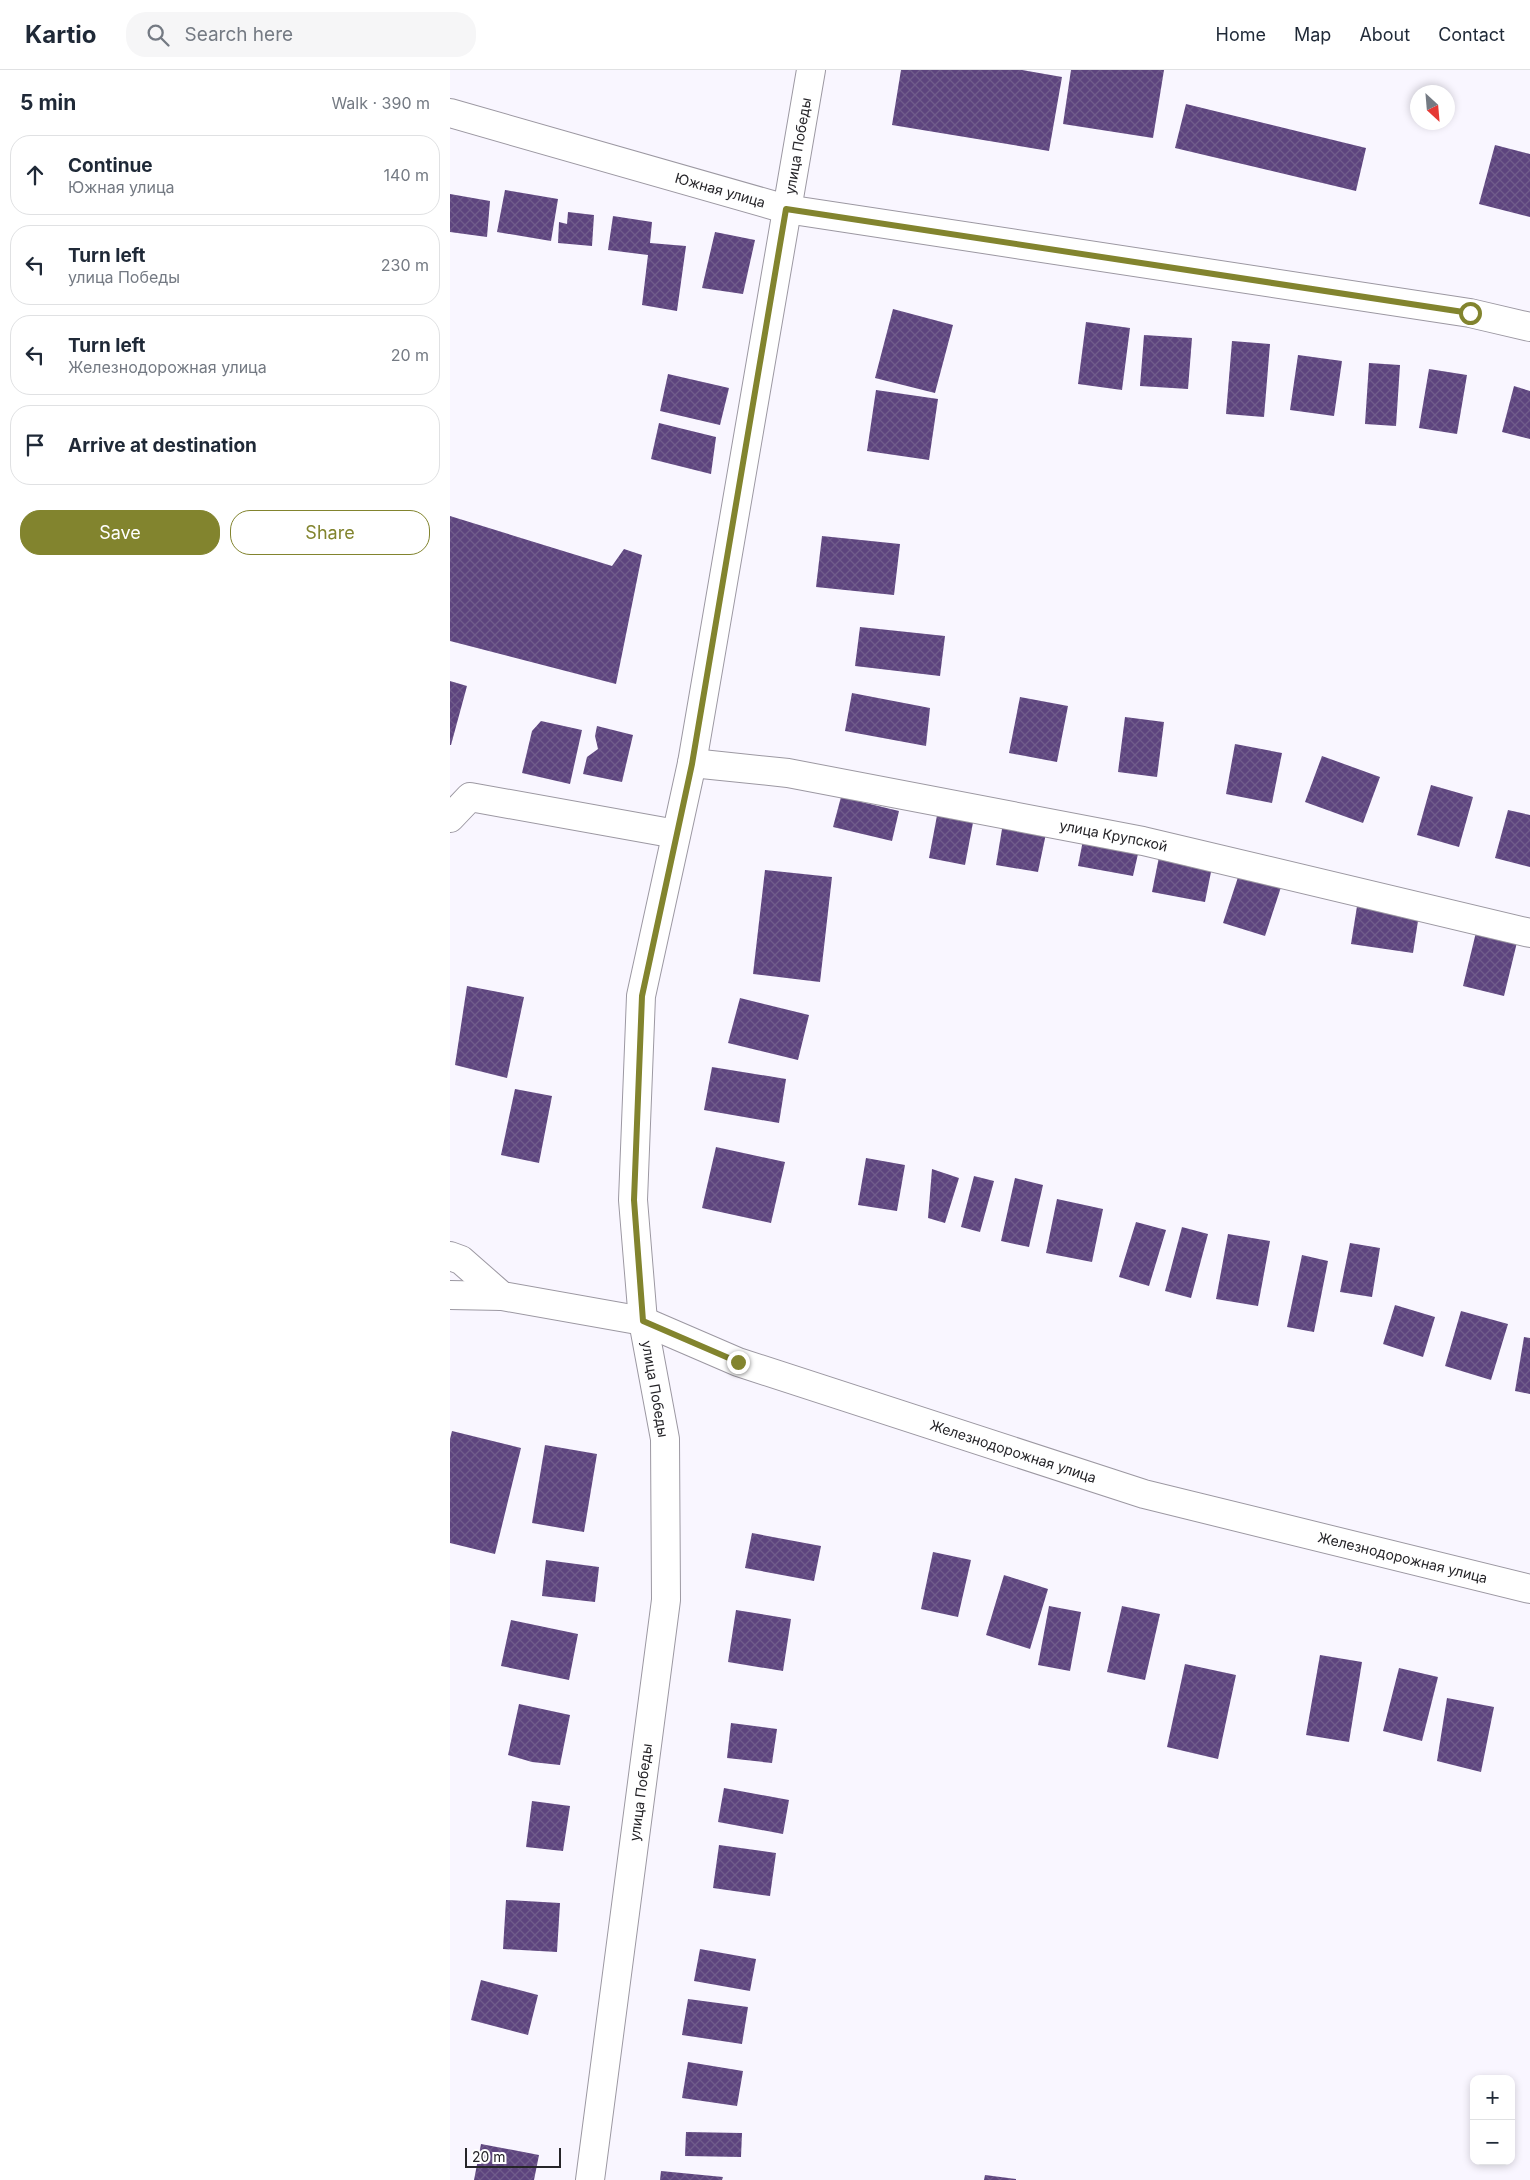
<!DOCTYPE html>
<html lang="en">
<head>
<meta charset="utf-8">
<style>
  body { margin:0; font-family:Inter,sans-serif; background:#f6f6f7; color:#1f2937 }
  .controls { position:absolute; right:15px; bottom:15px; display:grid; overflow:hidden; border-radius:10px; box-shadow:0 2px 8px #0003 }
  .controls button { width:45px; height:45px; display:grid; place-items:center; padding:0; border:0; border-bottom:1px solid #e0e1e3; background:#fff; color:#1f2937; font:25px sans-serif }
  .compass { position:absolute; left:960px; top:15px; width:45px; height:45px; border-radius:50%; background:#fff; box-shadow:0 2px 8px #0003; rotate:154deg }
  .scale { position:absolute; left:15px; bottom:12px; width:96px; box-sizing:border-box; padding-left:5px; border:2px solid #262529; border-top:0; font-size:14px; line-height:18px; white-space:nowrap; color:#262529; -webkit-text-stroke:4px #fff; paint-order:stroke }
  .stop { position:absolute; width:15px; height:15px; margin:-11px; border:4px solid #82842e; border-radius:50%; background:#fff }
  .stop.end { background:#82842e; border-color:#fff; box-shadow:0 1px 5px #0008 }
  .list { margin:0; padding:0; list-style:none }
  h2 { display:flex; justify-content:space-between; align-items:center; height:65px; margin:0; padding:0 20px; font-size:21px }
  h2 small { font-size:16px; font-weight:400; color:#747a83 }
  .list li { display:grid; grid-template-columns:32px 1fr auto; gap:15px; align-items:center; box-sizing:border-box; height:80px; margin:0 10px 10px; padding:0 10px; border:1px solid #e0e1e3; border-radius:20px }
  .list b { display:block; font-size:19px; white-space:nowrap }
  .list p { margin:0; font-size:16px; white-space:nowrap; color:#747a83 }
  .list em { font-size:16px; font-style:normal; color:#747a83 }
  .actions { display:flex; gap:10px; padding:15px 20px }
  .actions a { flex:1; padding:11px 0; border:1px solid #82842e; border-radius:20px; text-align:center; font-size:18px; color:#82842e }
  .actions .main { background:#82842e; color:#fff }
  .icon { flex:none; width:28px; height:28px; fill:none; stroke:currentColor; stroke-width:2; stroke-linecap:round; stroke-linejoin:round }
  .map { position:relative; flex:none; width:1080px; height:2110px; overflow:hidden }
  header { display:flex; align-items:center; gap:30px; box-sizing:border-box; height:70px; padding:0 25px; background:#fff; border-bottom:1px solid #e0e1e3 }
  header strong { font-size:24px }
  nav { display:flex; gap:28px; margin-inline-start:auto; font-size:18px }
  .search { width:350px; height:45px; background:#f6f6f7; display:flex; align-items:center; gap:12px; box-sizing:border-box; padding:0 18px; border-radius:20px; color:#747a83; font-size:19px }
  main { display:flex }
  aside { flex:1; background:#fff }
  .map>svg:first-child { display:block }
</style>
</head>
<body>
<header>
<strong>Kartio</strong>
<div class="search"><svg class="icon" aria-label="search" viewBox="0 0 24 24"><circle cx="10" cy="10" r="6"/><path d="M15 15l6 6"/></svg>Search here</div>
<nav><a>Home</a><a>Map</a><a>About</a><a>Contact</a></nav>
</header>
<main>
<aside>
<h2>5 min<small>Walk · 390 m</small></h2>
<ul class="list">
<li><svg class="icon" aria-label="ahead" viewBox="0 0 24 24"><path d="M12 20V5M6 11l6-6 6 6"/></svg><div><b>Continue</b><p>Южная улица</p></div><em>140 m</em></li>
<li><svg class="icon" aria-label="left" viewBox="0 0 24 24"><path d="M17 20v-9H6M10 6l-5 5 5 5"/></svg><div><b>Turn left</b><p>улица Победы</p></div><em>230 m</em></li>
<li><svg class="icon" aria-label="left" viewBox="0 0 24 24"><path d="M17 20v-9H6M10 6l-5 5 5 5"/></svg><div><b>Turn left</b><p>Железнодорожная улица</p></div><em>20 m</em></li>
<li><svg class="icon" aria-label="arrive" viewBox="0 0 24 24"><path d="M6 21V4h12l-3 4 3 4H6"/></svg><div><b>Arrive at destination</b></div></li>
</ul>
<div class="actions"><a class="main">Save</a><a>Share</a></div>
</aside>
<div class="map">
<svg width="1080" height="2110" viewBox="0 0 1080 2110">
  <defs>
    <pattern id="building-cross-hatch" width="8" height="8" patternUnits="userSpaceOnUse" patternTransform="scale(1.25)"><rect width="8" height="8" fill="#5d447e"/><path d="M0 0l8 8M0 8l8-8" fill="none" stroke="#705c8b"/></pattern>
  </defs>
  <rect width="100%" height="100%" fill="#f9f6ff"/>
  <path fill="url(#building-cross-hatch)" d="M451,0H572L612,7L599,81L442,55Z
    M621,0H714L703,68L613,54Z
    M736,34L916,78L906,121L725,78Z
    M1045,75L1080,84V147L1029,134Z
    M55,120L108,129L101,171L47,162Z
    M0,124L40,131L37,167L0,162Z
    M118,142L144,145L142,176L108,173L109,152L117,154Z
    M163,146L202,152L200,173L236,176L227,241L192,235L198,185L158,180Z
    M265,162L305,170L293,224L252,218Z
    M443,239L503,255L485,323L425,308Z
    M636,252L680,258L672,320L628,314Z
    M694,265L742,268L738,319L690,316Z
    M782,271L820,274L814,347L776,344Z
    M848,285L892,291L884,346L840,340Z
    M919,293L950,295L946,356L915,354Z
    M979,299L1017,305L1007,364L969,358Z
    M218,304L279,318L270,355L210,341Z
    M1064,316L1080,321V369L1052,362Z
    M426,320L488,329L479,390L417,381Z
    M209,353L266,367L261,404L201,389Z
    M0,446L162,496L174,479L192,485L166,614L0,571Z
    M372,466L450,474L444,525L366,517Z
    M410,557L495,566L490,606L405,596Z
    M0,611L17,616L1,675H0Z
    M402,623L480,638L476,676L395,661Z
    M570,627L618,636L607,692L559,683Z
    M675,647L714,652L707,707L668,702Z
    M91,651L132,660L120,714L72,703L82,661Z
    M147,656L183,665L172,712L133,704L137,687L148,679L145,666Z
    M785,674L832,683L822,733L776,724Z
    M872,686L930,707L913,753L855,732Z
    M981,715L1023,727L1009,777L967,765Z
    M391,727L449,741L442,771L383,757Z
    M489,735L525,742L515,795L479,788Z
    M1058,740L1080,745V797L1045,788Z
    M555,741L599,749L588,802L546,795Z
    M634,765L690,775L683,806L628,796Z
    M709,787L762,797L755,832L702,822Z
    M792,795L834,808L815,866L773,853Z
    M315,800L382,807L370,912L303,904Z
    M908,830L970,838L963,883L901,874Z
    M1028,854L1069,864L1054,926L1013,916Z
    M17,916L74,927L57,1008L5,995Z
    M290,928L359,945L348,990L278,973Z
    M262,997L336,1009L329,1053L254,1040Z
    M65,1019L102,1026L89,1093L51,1085Z
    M266,1077L335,1092L321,1153L252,1138Z
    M416,1088L455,1095L447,1141L408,1135Z
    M482,1099L509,1108L495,1153L478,1148Z
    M524,1106L544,1111L530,1162L511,1157Z
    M565,1108L593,1115L579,1177L551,1171Z
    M607,1129L653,1139L642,1192L596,1183Z
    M686,1152L716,1160L699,1216L669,1207Z
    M732,1157L758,1164L741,1228L715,1221Z
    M778,1164L820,1171L808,1236L766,1229Z
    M900,1173L930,1178L922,1227L890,1222Z
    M852,1185L878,1191L864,1262L837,1257Z
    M945,1235L985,1247L973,1287L933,1274Z
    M1011,1241L1058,1254L1041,1310L995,1296Z
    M1074,1267L1080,1268V1324L1065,1321Z
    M2,1361L71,1378L45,1484L0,1473V1369Z
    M95,1375L147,1384L134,1462L82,1453Z
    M302,1463L371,1476L364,1511L295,1498Z
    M483,1482L521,1490L508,1547L471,1539Z
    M96,1490L149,1497L145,1532L92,1526Z
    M554,1505L598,1519L580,1579L536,1565Z
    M599,1536L631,1542L620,1601L588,1595Z
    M672,1536L710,1544L695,1610L657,1602Z
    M286,1540L341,1549L333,1601L278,1592Z
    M61,1550L128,1564L119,1610L51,1596Z
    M870,1585L912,1592L899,1672L856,1665Z
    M735,1594L786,1605L768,1689L717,1677Z
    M949,1598L988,1607L972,1671L933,1661Z
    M997,1628L1044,1637L1031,1702L987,1691Z
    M69,1634L120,1645L110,1695L82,1692L58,1685Z
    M281,1653L327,1659L322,1693L277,1688Z
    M274,1718L339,1730L333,1764L268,1752Z
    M82,1731L120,1736L113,1781L76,1777Z
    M269,1775L326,1783L320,1826L263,1818Z
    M56,1830L110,1833L107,1882L53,1879Z
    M250,1879L306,1889L300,1921L244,1911Z
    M31,1910L88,1925L78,1965L21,1950Z
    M238,1929L298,1937L292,1974L232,1965Z
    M238,1992L293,2001L287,2036L232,2028Z
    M236,2062L292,2063L291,2087L235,2086Z
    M31,2074L89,2085L84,2110H24Z
    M211,2101L273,2107L272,2110H210Z
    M535,2105L566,2109V2110H534Z"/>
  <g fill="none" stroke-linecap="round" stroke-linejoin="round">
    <defs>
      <g id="minor">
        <path id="s1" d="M0,43L336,139L1020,243L1080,257"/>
        <path id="s2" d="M242,693L338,703L693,771L1080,863"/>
        <path d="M0,748L20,727L226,764"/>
        <path d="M0,1186L11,1190L52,1226"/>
        <path id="s3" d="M0,1225L52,1226L193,1251L288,1292L694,1424L1080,1519"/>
        <path id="s4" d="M140,2110L216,1530L215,1369L193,1251L183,1130L191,926L242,693L361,0"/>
      </g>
    </defs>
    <use href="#minor" stroke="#9c98a2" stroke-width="30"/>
    <use href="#minor" stroke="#fff" stroke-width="28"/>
  </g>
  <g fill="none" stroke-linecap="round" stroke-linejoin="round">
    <path stroke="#82842e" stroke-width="6" d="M288,1292L193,1251L184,1130L192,926L242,694L336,139L1020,243"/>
  </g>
  <g text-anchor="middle" stroke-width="5" stroke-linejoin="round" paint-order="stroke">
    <g font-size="14" fill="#262529" stroke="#fff">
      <text dy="5" stroke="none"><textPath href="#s4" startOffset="2056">улица Победы</textPath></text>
      <text dy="5" stroke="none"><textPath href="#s1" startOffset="281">Южная улица</textPath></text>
      <text dy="5" stroke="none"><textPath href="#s2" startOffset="428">улица Крупской</textPath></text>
      <text transform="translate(205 1319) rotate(80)" y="5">улица Победы</text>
      <text dy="5" stroke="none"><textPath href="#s3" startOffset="588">Железнодорожная улица</textPath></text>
      <text dy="5" stroke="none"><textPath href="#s3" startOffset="992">Железнодорожная улица</textPath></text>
      <text dy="5" stroke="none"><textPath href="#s4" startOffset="391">улица Победы</textPath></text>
    </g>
  </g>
</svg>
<div class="controls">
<button>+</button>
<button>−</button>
</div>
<svg class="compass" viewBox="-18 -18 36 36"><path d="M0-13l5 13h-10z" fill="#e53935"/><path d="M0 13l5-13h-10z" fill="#747a83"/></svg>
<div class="scale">20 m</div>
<div class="stop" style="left:1020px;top:243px"></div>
<div class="stop end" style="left:288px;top:1292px"></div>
</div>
</main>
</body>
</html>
